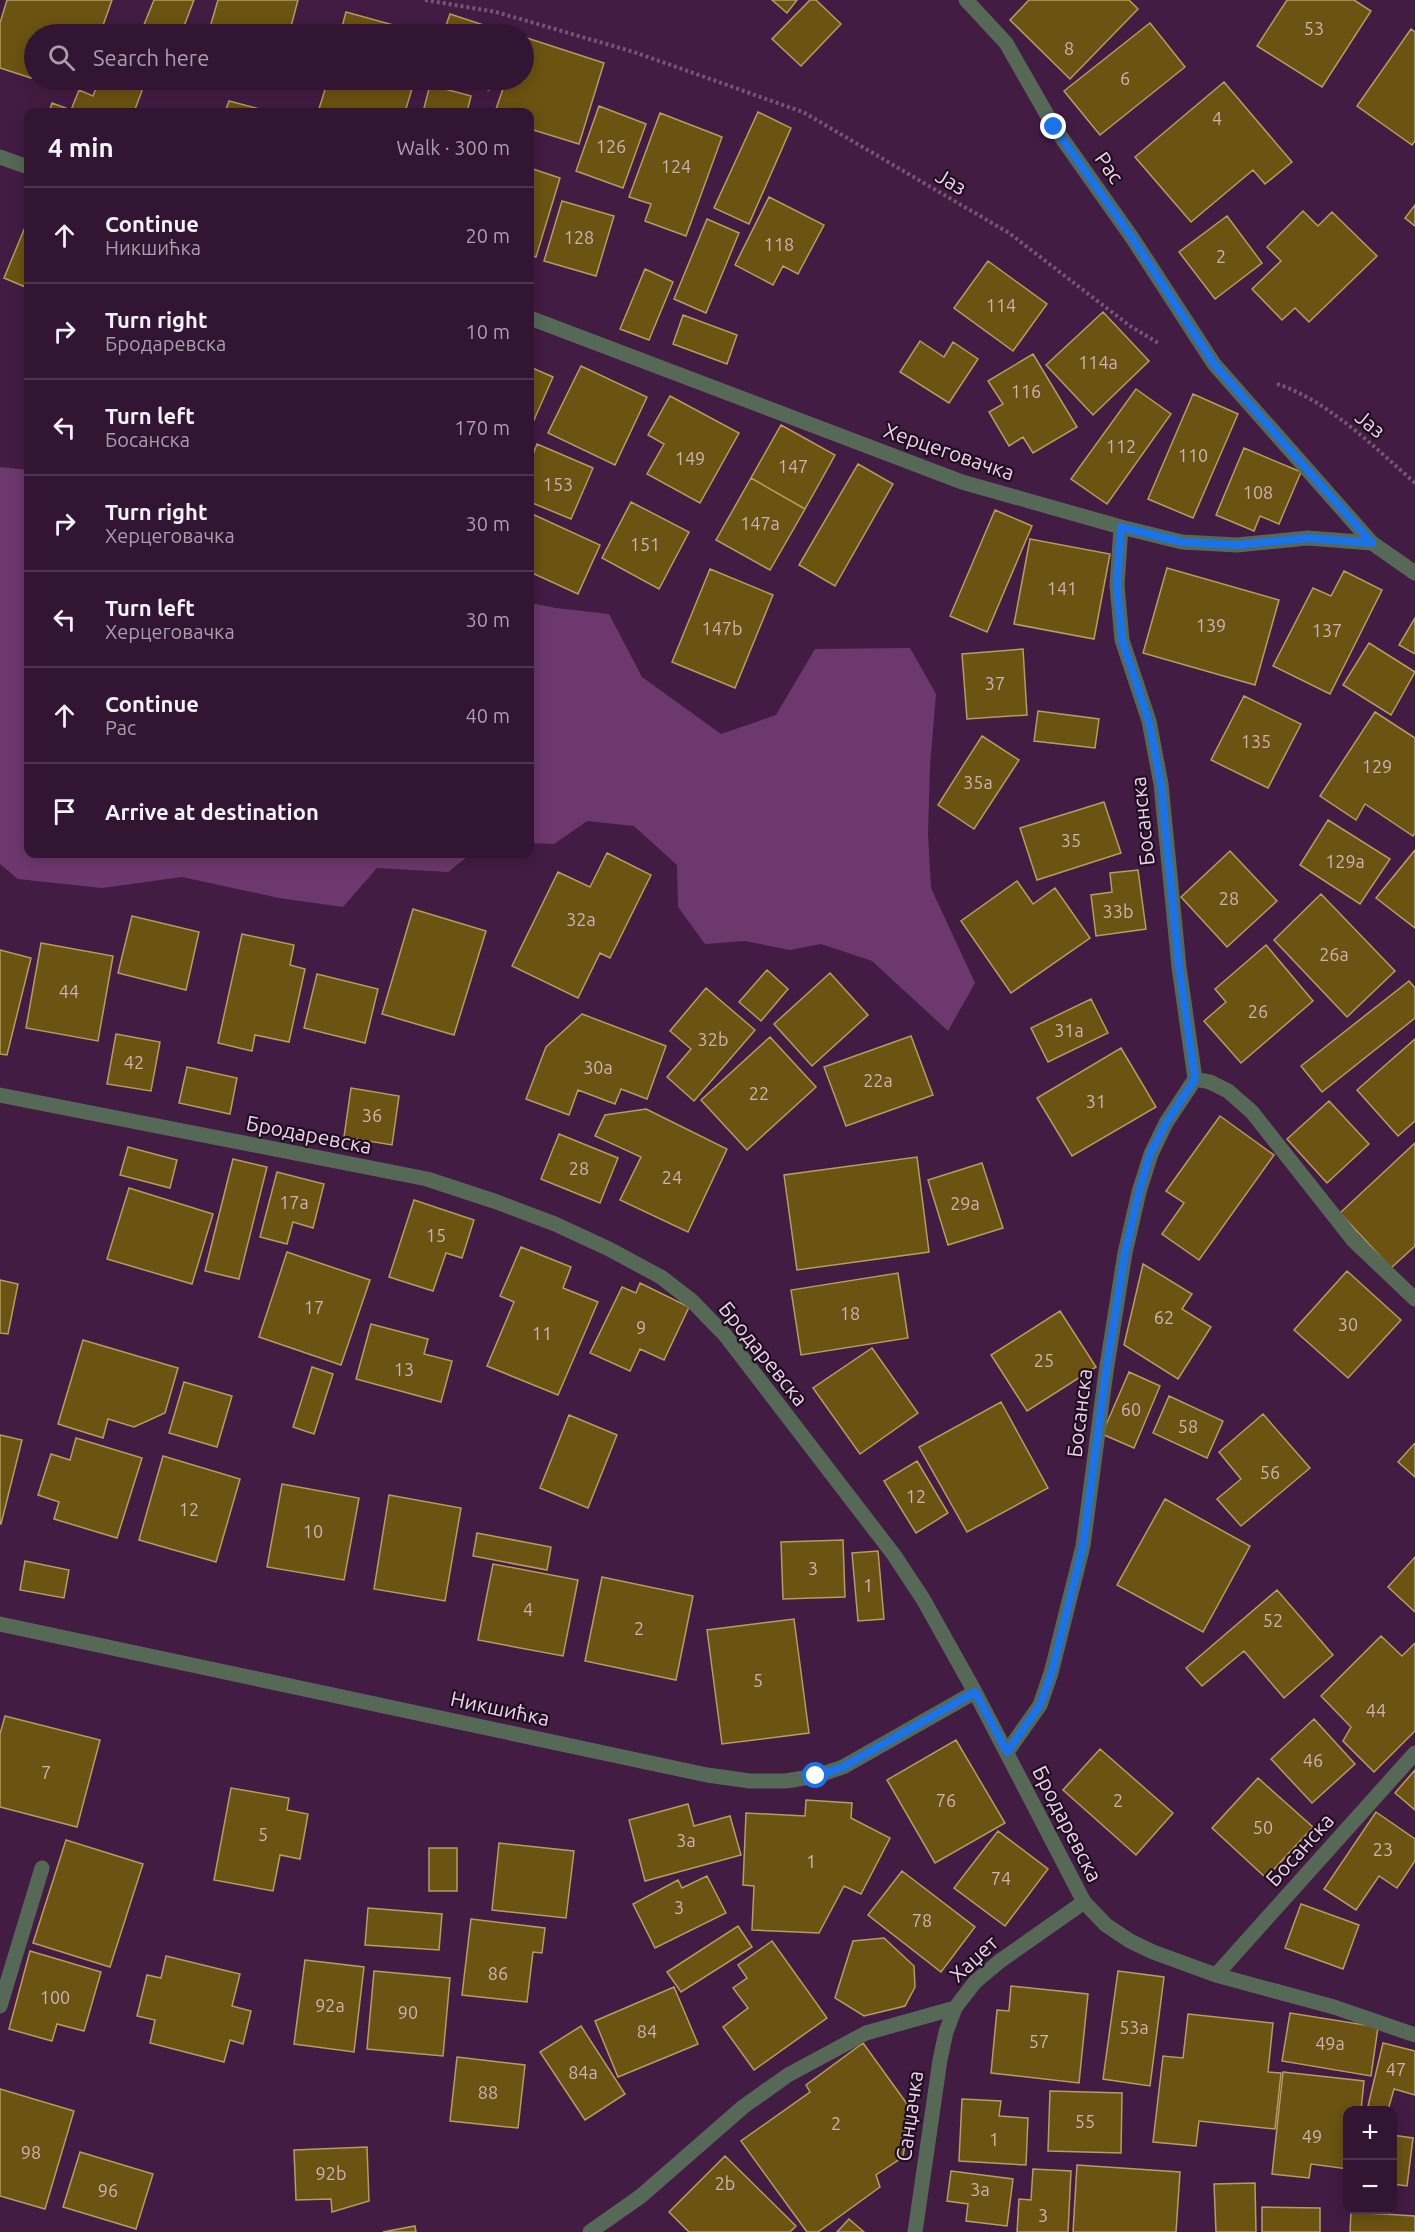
<!DOCTYPE html>
<html lang="en">
<head>
<meta charset="utf-8">
<style>
  body { margin:0; font-family:Ubuntu,sans-serif; background:#3d223f; color:#f1f3f6 }
  .controls { position:absolute; right:18px; bottom:18px; display:grid; overflow:hidden; border-radius:12px; box-shadow:0 3px 15px #0003 }
  .controls button { width:54px; height:54px; display:grid; place-items:center; padding:0; border:0; border-bottom:2px solid #4d344e; background:#321533; color:#f1f3f6; font:30px sans-serif }
  .stop { position:absolute; width:18px; height:18px; margin:-14px; border:4px solid #1a73e8; border-radius:50%; background:#fff }
  .stop.end { background:#1a73e8; border-color:#fff; box-shadow:0 2px 6px #0008 }
  .list { margin:0; padding:0; list-style:none }
  h2 { display:flex; justify-content:space-between; align-items:center; height:78px; margin:0; padding:0 24px; font-size:26px }
  h2 small { font-size:20px; font-weight:400; color:#a89fac }
  .list li { display:grid; grid-template-columns:39px 1fr auto; gap:18px; align-items:center; box-sizing:border-box; height:96px; padding:0 24px; border-top:2px solid #4d344e }
  .list b { display:block; font-size:22px; white-space:nowrap }
  .list p { margin:0; font-size:20px; white-space:nowrap; color:#a89fac }
  .list em { font-size:20px; font-style:normal; color:#a89fac }
  .icon { flex:none; width:33px; height:33px; fill:none; stroke:currentColor; stroke-width:2; stroke-linecap:round; stroke-linejoin:round }
  .map { position:relative; flex:none; width:1415px; height:2232px; overflow:hidden }
  .search { position:absolute; background:#321533; box-shadow:0 3px 15px #0003; left:24px; top:24px; width:510px; height:66px; display:flex; align-items:center; gap:15px; box-sizing:border-box; padding:0 21px; border-radius:33px; color:#a89fac; font-size:22px }
  .panel { position:absolute; background:#321533; box-shadow:0 3px 15px #0003; left:24px; top:108px; width:510px; height:750px; border-radius:12px }
  .map>svg:first-child { display:block }
</style>
</head>
<body>
<div class="map">
<svg width="1415" height="2232" viewBox="0 0 1415 2232">
  <rect width="100%" height="100%" fill="#431c44"/>
  <path fill="#6d386e" d="M0,467L28,470V854H471L448,872L377,868L343,907L279,898L182,877L102,888L18,879L0,864Z
    M530,603L556,608L609,614L642,677L721,734L776,715L815,649L910,648L936,694L930,766L928,834L931,888L975,983L948,1031L872,961L821,944L790,950L745,941L705,944L678,907L677,865L634,826L587,821L554,844L530,843Z"/>
  <path fill="#6c5312" stroke="#b79c60" stroke-width="1.5" d="M7,0H112L100,34H34V68L31,78L0,68V23Z
    M154,0H194L181,34H147L141,32Z
    M218,0H298L289,34H208Z
    M772,0H797L787,13Z
    M810,0H816L841,24L801,66L772,39Z
    M1029,0H1129L1138,9L1070,79L1010,20Z
    M1287,0H1354L1371,11L1322,87L1257,46Z
    M346,12L419,32V34H340Z
    M450,14L508,33V34H443Z
    M1150,23L1185,67L1100,135L1064,91Z
    M1411,29L1415,32V141L1412,145L1357,106Z
    M524,37L604,63L579,144L530,129V112H495L506,80H524Z
    M99,80H146L134,112H49L52,103L71,110L79,90L93,96Z
    M328,80H382L412,89L405,112H318Z
    M472,80H493L489,90L471,84Z
    M1224,82L1292,162L1265,184L1253,170L1191,222L1135,157Z
    M430,85L471,96L467,112H423Z
    M229,101L271,112H225Z
    M599,106L646,124L623,188L576,171Z
    M758,112L791,128L749,224L714,208Z
    M660,113L722,137L686,236L645,221L651,204L629,197Z
    M530,168L560,178L536,257L530,255Z
    M769,197L824,225L798,274L783,266L773,285L735,265Z
    M562,201L614,216L596,276L544,261Z
    M1415,205V226L1405,218Z
    M1303,211L1318,226L1332,212L1377,256L1309,322L1295,308L1282,320L1252,289L1281,261L1267,247Z
    M1227,216L1262,263L1215,299L1179,252Z
    M707,219L739,233L706,313L674,299Z
    M28,220V288L4,278Z
    M988,261L1047,304L1013,351L954,308Z
    M645,269L673,282L649,340L620,329Z
    M1103,312L1149,361L1093,415L1046,365Z
    M683,315L737,335L727,364L673,344Z
    M920,341L944,357L953,342L978,359L949,403L900,372Z
    M1033,354L1077,427L1033,453L1023,437L1009,446L989,412L1003,404L988,381Z
    M581,366L647,397L615,465L548,433Z
    M530,367L553,377L530,429Z
    M1136,389L1171,414L1107,504L1071,479Z
    M1193,394L1238,414L1193,518L1148,499Z
    M670,396L739,433L700,503L647,474L664,444L648,435Z
    M781,425L835,455L805,509L751,478Z
    M537,444L593,468L571,519L530,502V462Z
    M1244,448L1301,472L1279,524L1260,516L1254,531L1216,515Z
    M858,464L893,484L835,586L799,565Z
    M751,478L805,509L770,570L716,540Z
    M631,502L689,532L659,589L602,558Z
    M995,510L1032,526L987,632L950,616Z
    M530,513L600,545L578,594L530,572Z
    M1030,539L1110,554L1094,639L1014,624Z
    M1167,568L1279,600L1255,685L1143,653Z
    M710,569L773,595L735,688L672,662Z
    M1344,571L1382,590L1330,694L1273,666L1313,588L1331,596Z
    M1415,618V654L1399,645Z
    M1369,643L1415,672L1391,715L1343,685Z
    M1023,649L1027,715L967,719L962,654Z
    M1244,696L1301,724L1268,788L1211,760Z
    M1038,711L1099,719L1095,748L1034,741Z
    M1375,712L1415,738V833L1413,836L1365,804L1356,820L1320,796Z
    M982,736L1019,760L974,829L938,805Z
    M1104,802L1121,853L1037,880L1020,828Z
    M1328,820L1390,859L1360,904L1300,865Z
    M1415,850V928L1376,898Z
    M1230,851L1277,901L1227,947L1181,897Z
    M607,853L651,875L610,958L600,953L578,998L512,966L558,872L590,887Z
    M1138,870L1146,929L1096,936L1091,895L1112,892L1110,873Z
    M1017,881L1033,904L1055,888L1090,938L1011,993L961,921Z
    M1321,894L1395,971L1347,1017L1274,940Z
    M413,909L486,931L454,1035L382,1014Z
    M132,916L199,932L186,990L118,973Z
    M242,934L294,945L290,965L305,969L289,1042L255,1035L252,1051L218,1043Z
    M41,943L113,956L98,1041L26,1028Z
    M1266,945L1313,1001L1241,1063L1204,1021L1226,1002L1215,989Z
    M0,950L31,958L7,1055L0,1054Z
    M767,970L788,989L761,1021L739,1002Z
    M830,973L868,1015L812,1066L774,1024Z
    M317,974L378,989L365,1043L304,1028Z
    M1409,981L1415,988V1018L1322,1092L1301,1066Z
    M706,988L755,1030L694,1101L667,1077L691,1049L670,1031Z
    M1091,999L1108,1033L1048,1062L1031,1028Z
    M582,1014L666,1046L647,1099L621,1089L615,1104L578,1090L569,1115L526,1099L546,1047Z
    M116,1034L160,1042L151,1091L107,1084Z
    M911,1036L933,1095L846,1126L824,1067Z
    M770,1037L816,1087L747,1150L701,1100Z
    M1415,1039V1121L1398,1136L1357,1090Z
    M1121,1048L1156,1107L1072,1156L1037,1098Z
    M187,1067L237,1078L230,1114L179,1103Z
    M351,1088L399,1096L392,1145L344,1137Z
    M1329,1101L1369,1144L1327,1183L1287,1139Z
    M646,1109L727,1149L688,1232L620,1200L641,1157L595,1136L605,1115Z
    M1220,1116L1274,1155L1199,1260L1162,1234L1184,1203L1166,1191Z
    M559,1134L618,1158L600,1203L541,1179Z
    M1415,1143V1246L1391,1268L1340,1213Z
    M128,1147L177,1160L170,1188L120,1175Z
    M917,1157L929,1252L797,1270L784,1175Z
    M233,1159L267,1167L239,1279L205,1271Z
    M982,1163L1003,1228L948,1245L928,1180Z
    M277,1172L324,1184L313,1228L293,1222L287,1244L260,1237Z
    M129,1188L213,1214L192,1284L107,1259Z
    M414,1200L474,1220L462,1258L446,1253L433,1291L389,1277Z
    M521,1247L571,1267L563,1288L598,1302L558,1395L487,1366L514,1302L500,1296Z
    M287,1252L370,1280L341,1365L259,1337Z
    M1143,1264L1192,1294L1182,1309L1211,1327L1178,1379L1124,1345Z
    M1347,1271L1401,1320L1348,1378L1294,1330Z
    M898,1273L908,1338L801,1355L791,1290Z
    M0,1280L18,1284L8,1334L0,1333Z
    M640,1283L689,1307L664,1360L640,1349L630,1371L590,1353L622,1287L636,1293Z
    M1060,1311L1096,1367L1027,1411L991,1355Z
    M371,1324L428,1339L424,1354L452,1361L441,1402L356,1379Z
    M83,1340L178,1368L165,1413L134,1427L108,1419L103,1438L58,1424Z
    M872,1348L918,1413L860,1454L813,1388Z
    M312,1367L333,1374L314,1434L293,1427Z
    M1129,1372L1160,1386L1134,1448L1102,1434Z
    M184,1382L232,1396L217,1447L169,1433Z
    M1169,1396L1223,1421L1207,1458L1153,1433Z
    M1001,1402L1048,1488L967,1532L919,1447Z
    M1263,1414L1310,1468L1241,1526L1217,1499L1241,1479L1219,1452Z
    M569,1415L617,1435L588,1508L540,1488Z
    M0,1435L22,1440L1,1524H0Z
    M76,1438L142,1458L117,1538L54,1519L59,1502L38,1495L51,1454L70,1460Z
    M1415,1443V1477L1398,1462Z
    M163,1456L240,1479L216,1562L139,1540Z
    M917,1461L948,1513L916,1533L884,1481Z
    M282,1484L359,1498L344,1580L267,1567Z
    M389,1495L461,1508L445,1601L374,1589Z
    M1165,1499L1250,1546L1203,1632L1117,1585Z
    M477,1533L551,1547L547,1570L473,1556Z
    M843,1540L845,1597L783,1599L781,1542Z
    M878,1551L884,1619L858,1621L852,1553Z
    M1415,1557V1612L1388,1587Z
    M25,1561L69,1570L64,1598L20,1590Z
    M493,1564L578,1580L563,1656L478,1640Z
    M602,1577L693,1596L676,1680L585,1661Z
    M1277,1590L1333,1655L1284,1698L1244,1651L1202,1686L1186,1668Z
    M794,1619L809,1733L722,1744L707,1630Z
    M1381,1636L1402,1656L1415,1643V1731L1374,1772L1343,1741L1351,1727L1321,1696Z
    M5,1716L100,1740L77,1827L0,1807V1734Z
    M1314,1719L1355,1764L1312,1803L1271,1759Z
    M956,1740L1005,1823L935,1863L887,1780Z
    M1100,1749L1173,1813L1136,1855L1063,1790Z
    M1415,1770V1810L1395,1793Z
    M1258,1778L1313,1827L1266,1878L1212,1828Z
    M231,1788L289,1798L287,1810L308,1814L300,1859L280,1855L273,1891L214,1880Z
    M806,1800L852,1803L851,1818L890,1838L861,1894L844,1886L819,1933L752,1930L754,1886L743,1885L746,1813L805,1816Z
    M688,1804L694,1826L730,1816L741,1855L645,1881L629,1820Z
    M1376,1812L1415,1839V1861L1397,1888L1379,1876L1356,1910L1324,1889Z
    M998,1831L1048,1869L1005,1926L954,1888Z
    M66,1840L143,1864L110,1967L33,1943Z
    M499,1843L574,1851L566,1918L492,1910Z
    M429,1848H457V1891H429Z
    M902,1871L975,1927L941,1972L868,1915Z
    M707,1876L726,1913L655,1948L633,1904L678,1880L682,1888Z
    M1301,1904L1359,1925L1343,1969L1285,1948Z
    M368,1908L442,1914L439,1950L365,1945Z
    M471,1919L545,1928L542,1953L533,1952L527,2002L462,1995Z
    M738,1926L752,1947L681,1992L667,1972Z
    M884,1938L914,1966L915,1987L905,2006L864,2016L835,1998L853,1941Z
    M772,1941L827,2018L754,2070L723,2027L748,2008L733,1988L747,1978L738,1965Z
    M30,1951L101,1972L84,2031L57,2024L52,2041L9,2029Z
    M166,1956L240,1974L232,2006L251,2011L243,2044L230,2040L224,2062L150,2043L155,2020L137,2016L147,1975L161,1978Z
    M305,1960L364,1967L354,2052L294,2044Z
    M374,1971L450,1978L443,2056L367,2049Z
    M1118,1971L1164,1977L1150,2086L1103,2079Z
    M1011,1986L1088,1994L1079,2083L991,2073L997,2010L1009,2011Z
    M674,1987L698,2044L618,2077L595,2021Z
    M1290,2013L1378,2027L1371,2076L1282,2061Z
    M1188,2014L1273,2023L1268,2072L1281,2073L1275,2129L1199,2121L1196,2146L1153,2142L1163,2056L1183,2058Z
    M581,2026L625,2094L585,2120L540,2052Z
    M863,2043L910,2108L903,2157L876,2175L880,2187L818,2232H807L741,2141L810,2092L806,2085Z
    M1383,2043L1415,2051V2095L1394,2089L1388,2110L1368,2106Z
    M457,2057L525,2065L518,2128L450,2121Z
    M1283,2072L1364,2081L1361,2110H1348V2169L1311,2164L1309,2178L1272,2174Z
    M0,2089L74,2111L45,2209L0,2196Z
    M1050,2091L1122,2093L1121,2153L1048,2151Z
    M962,2099L1001,2101L999,2116L1028,2118L1026,2165L959,2161Z
    M1392,2135L1413,2138L1407,2186L1392,2184Z
    M367,2147L369,2201L332,2212L331,2199L296,2200L294,2150Z
    M80,2152L153,2174L136,2229L63,2207Z
    M725,2156L796,2226L790,2232H689L669,2212Z
    M1077,2165L1180,2172L1176,2232H1073Z
    M1033,2169L1071,2171L1068,2232H1017L1019,2199L1031,2200Z
    M951,2171L1013,2179L1007,2226L966,2221L968,2204L947,2201Z
    M1255,2183L1256,2232H1216L1214,2184Z
    M1262,2207L1320,2208V2232H1262Z
    M1351,2212L1415,2216V2232H1350Z
    M849,2219L864,2232H837Z
    M415,2226L416,2232H383Z"/>
  <g fill="none" stroke-linecap="round" stroke-linejoin="round">
    <path stroke="#765477" stroke-width="4" stroke-dasharray="3 3" stroke-linecap="butt" d="M425,0L496,12L634,52L803,112L1009,233L1130,326L1160,344
      M1277,384C1329,401 1375,448 1415,483"/>
    <path stroke="#556956" stroke-width="15" d="M966,0L1006,43L1054,127L1133,239L1214,364L1372,543L1415,573
      M0,157L28,167
      M530,318L962,482L1121,527L1182,542L1237,545L1308,538L1372,543
      M1195,1079L1210,1082L1228,1091L1252,1112L1354,1241L1415,1299
      M0,1095L427,1179L497,1202L555,1224L609,1249L661,1277L692,1301L725,1335L894,1555L923,1599L975,1692L1084,1902L1106,1925L1130,1941L1153,1952L1216,1975L1334,2007L1415,2035
      M0,1624L707,1775L750,1781H786L816,1776L843,1767L975,1692
      M1007,1752L1040,1705L1051,1673L1083,1546L1106,1372L1125,1253L1139,1192L1151,1154L1166,1123L1195,1079L1179,967L1161,784L1149,721L1122,640L1117,585L1121,527
      M1216,1975L1415,1753
      M0,2006L42,1868
      M590,2232L641,2196L743,2107L788,2075L866,2033L955,2008L975,1982L1000,1961L1084,1902
      M915,2232L940,2060L946,2032L955,2008"/>
  </g>
  <g fill="none" stroke-linecap="round" stroke-linejoin="round">
    <path stroke="#1a73e8" stroke-width="8" d="M816,1776L843,1767L975,1692L1007,1752L1040,1705L1052,1672L1083,1546L1106,1372L1125,1253L1139,1192L1150,1154L1166,1123L1195,1079L1179,967L1161,784L1149,722L1122,640L1117,585L1121,527L1182,542L1237,545L1308,538L1372,543L1214,364L1133,239L1054,127"/>
  </g>
  <g text-anchor="middle" stroke-width="4.5" stroke-linejoin="round" paint-order="stroke">
    <g font-size="18" fill="#ccb3b5">
      <text x="1314" y="35">53</text>
      <text x="1069" y="55">8</text>
      <text x="1125" y="85">6</text>
      <text x="1217" y="125">4</text>
      <text x="611" y="153">126</text>
      <text x="676" y="173">124</text>
      <text x="579" y="244">128</text>
      <text x="779" y="251">118</text>
      <text x="1221" y="263">2</text>
      <text x="1001" y="312">114</text>
      <text x="1098" y="369">114a</text>
      <text x="1026" y="398">116</text>
      <text x="1121" y="453">112</text>
      <text x="1193" y="462">110</text>
      <text x="690" y="465">149</text>
      <text x="793" y="473">147</text>
      <text x="558" y="491">153</text>
      <text x="1258" y="499">108</text>
      <text x="760" y="530">147a</text>
      <text x="645" y="551">151</text>
      <text x="1062" y="595">141</text>
      <text x="1211" y="632">139</text>
      <text x="722" y="635">147b</text>
      <text x="1327" y="637">137</text>
      <text x="995" y="690">37</text>
      <text x="1256" y="748">135</text>
      <text x="1377" y="773">129</text>
      <text x="978" y="789">35a</text>
      <text x="1071" y="847">35</text>
      <text x="1345" y="868">129a</text>
      <text x="1229" y="905">28</text>
      <text x="1118" y="918">33b</text>
      <text x="581" y="926">32a</text>
      <text x="1334" y="961">26a</text>
      <text x="69" y="998">44</text>
      <text x="1258" y="1018">26</text>
      <text x="1069" y="1037">31a</text>
      <text x="713" y="1046">32b</text>
      <text x="134" y="1069">42</text>
      <text x="598" y="1074">30a</text>
      <text x="878" y="1087">22a</text>
      <text x="759" y="1100">22</text>
      <text x="1096" y="1108">31</text>
      <text x="372" y="1122">36</text>
      <text x="579" y="1175">28</text>
      <text x="672" y="1184">24</text>
      <text x="294" y="1209">17a</text>
      <text x="965" y="1210">29a</text>
      <text x="436" y="1242">15</text>
      <text x="314" y="1314">17</text>
      <text x="850" y="1320">18</text>
      <text x="1164" y="1324">62</text>
      <text x="1348" y="1331">30</text>
      <text x="641" y="1334">9</text>
      <text x="542" y="1340">11</text>
      <text x="1044" y="1367">25</text>
      <text x="404" y="1376">13</text>
      <text x="1131" y="1416">60</text>
      <text x="1188" y="1433">58</text>
      <text x="1270" y="1479">56</text>
      <text x="916" y="1503">12</text>
      <text x="189" y="1516">12</text>
      <text x="313" y="1538">10</text>
      <text x="813" y="1575">3</text>
      <text x="868" y="1592">1</text>
      <text x="528" y="1616">4</text>
      <text x="1273" y="1627">52</text>
      <text x="639" y="1635">2</text>
      <text x="758" y="1687">5</text>
      <text x="1376" y="1717">44</text>
      <text x="1313" y="1767">46</text>
      <text x="46" y="1779">7</text>
      <text x="946" y="1807">76</text>
      <text x="1118" y="1807">2</text>
      <text x="1263" y="1834">50</text>
      <text x="263" y="1841">5</text>
      <text x="686" y="1847">3a</text>
      <text x="1383" y="1856">23</text>
      <text x="811" y="1868">1</text>
      <text x="1001" y="1885">74</text>
      <text x="679" y="1914">3</text>
      <text x="922" y="1927">78</text>
      <text x="498" y="1980">86</text>
      <text x="55" y="2004">100</text>
      <text x="330" y="2012">92a</text>
      <text x="408" y="2019">90</text>
      <text x="1134" y="2034">53a</text>
      <text x="647" y="2038">84</text>
      <text x="1039" y="2048">57</text>
      <text x="1330" y="2050">49a</text>
      <text x="1396" y="2076">47</text>
      <text x="583" y="2079">84a</text>
      <text x="488" y="2099">88</text>
      <text x="1085" y="2128">55</text>
      <text x="836" y="2130">2</text>
      <text x="1312" y="2143">49</text>
      <text x="994" y="2146">1</text>
      <text x="31" y="2159">98</text>
      <text x="331" y="2180">92b</text>
      <text x="725" y="2190">2b</text>
      <text x="980" y="2196">3a</text>
      <text x="108" y="2197">96</text>
      <text x="1043" y="2222">3</text>
    </g>
    <g font-size="21" fill="#ecd3eb" stroke="#200f20">
      <text transform="translate(1109 168) rotate(55)" y="7">Рас</text>
      <text transform="translate(951 182) rotate(30)" y="7">Јаз</text>
      <text transform="translate(1370 424) rotate(39)" y="7">Јаз</text>
      <text transform="translate(949 452) rotate(19)" y="7">Херцеговачка</text>
      <text transform="translate(1143 821) rotate(-96)" y="7">Босанска</text>
      <text transform="translate(309 1135) rotate(11)" y="7">Бродаревска</text>
      <text transform="translate(763 1354) rotate(51)" y="7">Бродаревска</text>
      <text transform="translate(1080 1413) rotate(-83)" y="7">Босанска</text>
      <text transform="translate(500 1709) rotate(12)" y="7">Никшићка</text>
      <text transform="translate(1067 1824) rotate(63)" y="7">Бродаревска</text>
      <text transform="translate(1300 1850) rotate(-48)" y="7">Босанска</text>
      <text transform="translate(974 1959) rotate(-43)" y="7">Хаџет</text>
      <text transform="translate(910 2116) rotate(-82)" y="7">Санџачка</text>
    </g>
  </g>
</svg>
<div class="controls">
<button>+</button>
<button>−</button>
</div>
<div class="stop" style="left:816px;top:1776px"></div>
<div class="stop end" style="left:1054px;top:127px"></div>
<div class="search"><svg class="icon" aria-label="search" viewBox="0 0 24 24"><circle cx="10" cy="10" r="6"/><path d="M15 15l6 6"/></svg>Search here</div>
<section class="panel">
<h2>4 min<small>Walk · 300 m</small></h2>
<ul class="list">
<li><svg class="icon" aria-label="ahead" viewBox="0 0 24 24"><path d="M12 20V5M6 11l6-6 6 6"/></svg><div><b>Continue</b><p>Никшићка</p></div><em>20 m</em></li>
<li><svg class="icon" aria-label="right" viewBox="0 0 24 24"><path d="M7 20v-9h11M14 6l5 5-5 5"/></svg><div><b>Turn right</b><p>Бродаревска</p></div><em>10 m</em></li>
<li><svg class="icon" aria-label="left" viewBox="0 0 24 24"><path d="M17 20v-9H6M10 6l-5 5 5 5"/></svg><div><b>Turn left</b><p>Босанска</p></div><em>170 m</em></li>
<li><svg class="icon" aria-label="right" viewBox="0 0 24 24"><path d="M7 20v-9h11M14 6l5 5-5 5"/></svg><div><b>Turn right</b><p>Херцеговачка</p></div><em>30 m</em></li>
<li><svg class="icon" aria-label="left" viewBox="0 0 24 24"><path d="M17 20v-9H6M10 6l-5 5 5 5"/></svg><div><b>Turn left</b><p>Херцеговачка</p></div><em>30 m</em></li>
<li><svg class="icon" aria-label="ahead" viewBox="0 0 24 24"><path d="M12 20V5M6 11l6-6 6 6"/></svg><div><b>Continue</b><p>Рас</p></div><em>40 m</em></li>
<li><svg class="icon" aria-label="arrive" viewBox="0 0 24 24"><path d="M6 21V4h12l-3 4 3 4H6"/></svg><div><b>Arrive at destination</b></div></li>
</ul>
</section>
</div>
</body>
</html>
